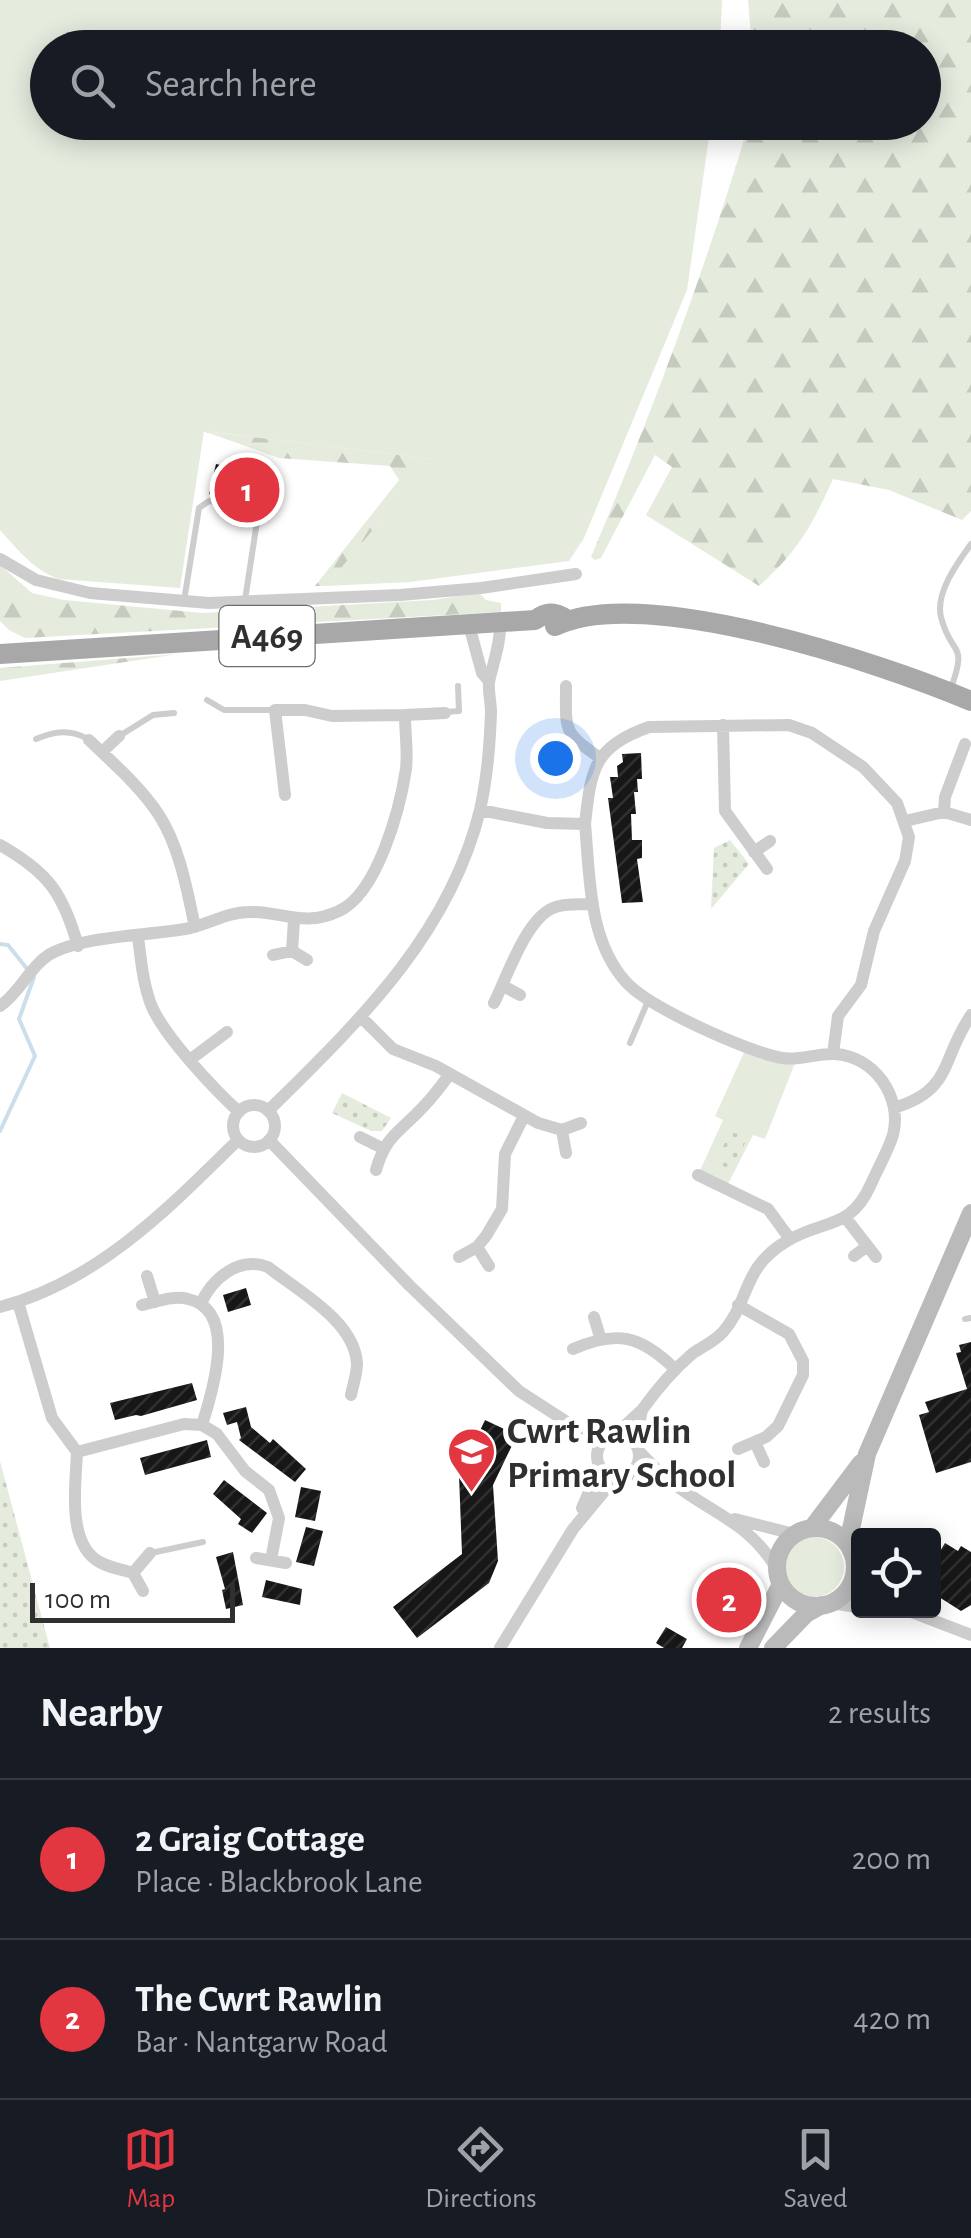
<!DOCTYPE html>
<html lang="en">
<head>
<meta charset="utf-8">
<style>
  body { margin:0; font-family:"Alegreya Sans",sans-serif; background:#242831; color:#f1f3f6 }
  .controls { position:absolute; right:30px; bottom:30px; display:grid; overflow:hidden; border-radius:10px; box-shadow:0 5px 25px #0003 }
  .controls button { width:90px; height:90px; display:grid; place-items:center; padding:0; border:0; border-bottom:2px solid #363941; background:#171b24; color:#f1f3f6; font:50px sans-serif }
  .scale { position:absolute; left:30px; bottom:25px; width:205px; box-sizing:border-box; padding-left:10px; border:5px solid #303030; border-top:0; font-size:28px; line-height:35px; white-space:nowrap; color:#303030; -webkit-text-stroke:8px #fff; paint-order:stroke }
  .you { position:absolute; left:555px; top:758px; width:35px; height:35px; margin:-25px; border:8px solid #fff; border-radius:50%; background:#1a73e8; box-shadow:0 0 0 15px #1a73e833 }
  .badge { display:grid; place-items:center; width:65px; height:65px; border-radius:50%; background:#e23640; color:#fff; font-size:32px; font-weight:700 }
  .pin { position:absolute; translate:-50% -50%; border:5px solid #fff; box-shadow:0 2px 10px #0006 }
  .list { margin:0; padding:0; list-style:none }
  h2 { display:flex; justify-content:space-between; align-items:center; height:130px; margin:0; padding:0 40px; font-size:42px }
  h2 small { font-size:32px; font-weight:400; color:#9ea1a6 }
  .list li { display:grid; grid-template-columns:65px 1fr auto; gap:30px; align-items:center; box-sizing:border-box; height:160px; padding:0 40px; border-top:2px solid #363941 }
  .list b { display:block; font-size:38px; white-space:nowrap }
  .list p { margin:0; font-size:32px; white-space:nowrap; color:#9ea1a6 }
  .list em { font-size:32px; font-style:normal; color:#9ea1a6 }
  .icon { flex:none; width:55px; height:55px; fill:none; stroke:currentColor; stroke-width:2; stroke-linecap:round; stroke-linejoin:round }
  .map { position:relative; flex:none; width:971px; height:1648px; overflow:hidden }
  .search { position:absolute; background:#171b24; box-shadow:0 5px 25px #0003; left:30px; right:30px; top:30px; height:110px; display:flex; align-items:center; gap:25px; box-sizing:border-box; padding:0 35px; border-radius:55px; color:#9ea1a6; font-size:38px }
  .sheet { height:450px; background:#171b24 }
  nav { display:flex; justify-content:space-around; align-items:center; box-sizing:border-box; height:140px; border-top:2px solid #363941; background:#171b24; font-size:28px; color:#9ea1a6 }
  nav a { display:grid; justify-items:center; gap:5px }
  nav .on { color:#e23640 }
  .map>svg:first-child { display:block }
</style>
</head>
<body>
<div class="map">
<svg width="971" height="1648" viewBox="0 0 971 1648">
  <defs>
    <pattern id="forest-firs" width="22" height="20" patternUnits="userSpaceOnUse" patternTransform="scale(2.5)"><rect width="22" height="20" fill="#e5ecde"/><path d="M5 1l3.5 6h-7zM16 11l3.5 6h-7z" fill="#c5cbbf"/></pattern>
    <pattern id="park-dots" width="8" height="8" patternUnits="userSpaceOnUse" patternTransform="scale(2.5)"><rect width="8" height="8" fill="#e5ecde"/><path d="M2 2h.1M6 6h.1" fill="none" stroke="#c5cbbf" stroke-width="1.8" stroke-linecap="round"/></pattern>
    <pattern id="building-hatch" width="6" height="6" patternUnits="userSpaceOnUse" patternTransform="scale(2.5)"><rect width="6" height="6" fill="#171717"/><path d="M-1 1l2-2M0 6l6-6M5 7l2-2" fill="none" stroke="#303030"/></pattern>
  </defs>
  <rect width="100%" height="100%" fill="#fff"/>
  <path fill="#e5ecde" d="M0,0H722L720,47L48,48V122L711,123L687,290L584,538L569,561L410,582L326,586L431,459L204,431L180,588L58,579C33,569 18,550 0,530Z
    M747,1046L797,1058L765,1139L753,1135L726,1188L698,1175L723,1120L715,1116Z
    M784 1567a30 30 0 1 1 60 0a30 30 0 1 1-60 0Z"/>
  <path fill="url(#forest-firs)" d="M748,0H971V511L962,520L889,490L833,479C811,527 799,550 759,586L646,515L672,467L655,455L601,558L595,560L591,557C651,415 705,271 749,123L924,122V48L752,47Z
    M203,431L432,459L326,586H315L399,480L390,466L279,458Z
    M0,565L32,593L64,600L203,613L433,600L479,593L486,600L501,603V612L25,638L9,630L0,621Z
    M178,654L0,681V668Z"/>
  <path fill="url(#park-dots)" d="M730,840L749,864L711,909L714,848Z
    M342,1093L391,1118L382,1131H371L332,1113Z
    M731,1131L747,1139L732,1170L715,1162Z
    M0,1461L50,1648H0Z"/>
  <g fill="none" stroke-linecap="round" stroke-linejoin="round">
    <path stroke="#cbdeec" stroke-width="4" d="M0,944L8,945L28,970
      M0,1131L35,1056L19,1019L34,977"/>
  </g>
  <path fill="url(#building-hatch)" d="M216,464L229,467L227,477L248,481L249,476L260,477L256,503L209,494Z
    M641,753L642,779H637L638,792H634L636,814H631L632,840H642V858L637,859L643,902L622,903L608,798H613L610,777H618L617,766L623,762L622,754Z
    M246,1288L251,1305L228,1312L223,1295Z
    M971,1342V1462L936,1473L919,1415L929,1412L925,1402L967,1389L956,1353L961,1352L959,1345Z
    M192,1383L197,1400L141,1416L136,1415L115,1420L110,1403Z
    M246,1407L251,1427L270,1443L273,1439L306,1469L295,1482L239,1440L241,1438L237,1422L227,1425L223,1413Z
    M485,1420L517,1435L493,1485L498,1561L489,1583L417,1638L393,1607L462,1554L459,1475Z
    M207,1440L211,1457L145,1475L140,1458Z
    M224,1480L267,1513L252,1533L238,1524L241,1519L213,1494Z
    M301,1487L321,1491L315,1521L295,1517Z
    M306,1527L323,1531L314,1566L296,1562Z
    M945,1543L958,1551L961,1546L971,1552V1605L961,1611L939,1597L941,1594L934,1589V1561Z
    M233,1552L243,1605L226,1609L222,1590L225,1589L216,1557Z
    M722,1569L750,1585L744,1596L751,1600L740,1617L730,1611L718,1631L698,1619L709,1599L698,1593L709,1575L716,1580Z
    M266,1580L302,1589L300,1605L262,1597Z
    M666,1627L687,1639L682,1648H664L656,1643Z"/>
  <g fill="none" stroke-linecap="round" stroke-linejoin="round">
    <path stroke="#cdcdcd" stroke-width="6" d="M184,601L199,508L209,501L252,508L258,515L245,600
      M950,691C969,639 951,658 941,617C935,593 958,562 971,544
      M207,700L224,710H275
      M446,712L459,711L458,686
      M121,735L153,715L174,713
      M36,739C55,731 70,729 88,739
      M630,1043L648,1001
      M965,1319L971,1318
      M151,1553L203,1542"/>
    <path stroke="#cdcdcd" stroke-width="12" d="M0,559L36,580L90,593L209,603L400,595L481,588L576,574
      M469,625L482,673L489,681
      M566,686C566,731 562,731 600,758
      M405,715L445,713
      M723,725L725,811L767,869
      M89,740C113,763 141,787 159,815C180,848 187,890 195,927
      M102,752L119,736
      M480,810L547,823L585,824C590,877 588,940 626,982C648,1007 748,1052 782,1058C799,1061 817,1053 835,1054C874,1056 903,1097 893,1135C888,1151 878,1168 871,1184C851,1230 824,1219 787,1241C741,1268 751,1300 723,1332C715,1341 702,1347 692,1354C672,1371 657,1389 642,1410
      M944,812L945,797L965,744
      M905,821L944,812L971,820
      M585,824C591,770 593,747 649,727L789,725L812,733L863,767L897,803L909,837L905,861L874,931L861,985L838,1016L833,1054
      M0,845C48,872 63,893 78,946
      M754,852L770,841
      M138,937C141,960 143,985 152,1007C166,1038 213,1088 239,1112
      M292,951L294,920
      M273,955L292,951L307,960
      M503,986L520,995
      M494,1003C507,977 526,919 553,908C564,903 581,905 593,904
      M0,1006C21,992 31,963 54,952C91,935 149,936 190,928C209,924 228,912 249,912C283,911 303,928 339,911C378,893 400,808 406,769C408,752 405,733 405,715L332,716L305,710H275L285,795
      M362,1018L393,1049L436,1066L538,1123L562,1130L566,1153
      M191,1059L227,1032
      M233 1126a21 21 0 1 1 42 0a21 21 0 1 1-42 0Z
      M894,1108C953,1090 940,1061 971,1015
      M268,1111C357,1023 449,936 480,810C487,779 490,744 491,712C491,703 488,690 489,682C493,663 501,643 500,623
      M562,1130L581,1123
      M360,1137L382,1148
      M269,1140L409,1285L519,1391L570,1424L608,1437
      M376,1170C386,1135 400,1132 423,1107C433,1097 441,1086 449,1075
      M698,1175L768,1209L790,1239
      M845,1217L876,1257
      M477,1247L489,1266
      M854,1256L866,1247
      M459,1257L477,1247L486,1236L502,1209L505,1154L524,1116
      M147,1276L155,1302
      M18,1302L52,1418L77,1452C76,1482 67,1538 95,1559C105,1567 120,1569 133,1573L150,1553
      M201,1303C213,1278 239,1256 268,1267C298,1291 355,1321 357,1364C357,1374 353,1385 351,1395
      M142,1305C156,1302 174,1295 188,1299C239,1310 212,1393 202,1425
      M0,1307C97,1282 169,1208 238,1140
      M594,1317L600,1337
      M573,1349C617,1330 640,1335 675,1369
      M615,1435L642,1410L635,1444
      M597 1456a21 21 0 1 1 42 0a21 21 0 1 1-42 0Z
      M755,1442L764,1462
      M738,1449L766,1437L778,1426L803,1375V1361L789,1334L738,1305
      M638,1450C649,1462 660,1474 673,1483C712,1514 749,1522 776,1568
      M77,1452L184,1424L202,1425L217,1434L245,1471L269,1490L279,1518L271,1560
      M628,1473L672,1484
      M582,1508L600,1467
      M735,1519L794,1534
      M256,1558L286,1563
      M854,1560L858,1566
      M133,1573L143,1591
      M829,1603L858,1607
      M906,1610L971,1635
      M500,1648L573,1529L617,1476"/>
    <path stroke="#bababa" stroke-width="18" d="M812,1528L861,1463
      M777 1567a39 39 0 1 1 78 0a39 39 0 1 1-78 0Z
      M851,1551V1529L867,1454L971,1213
      M748,1648L781,1584
      M773,1648L806,1614L822,1605"/>
    <path stroke="#a8a8a8" stroke-width="20" d="M555,626C643,583 881,663 971,701
      M0,654L535,620C546,612 554,611 566,619"/>
  </g>
  <defs>
    <symbol id="school-pin" viewBox="-11 -11 22 30"><path d="M0 17L-7.5 6A9.5 9.5 0 1 1 7.5 6Z" fill="#e23640" stroke="#fff"/><path d="M0-5L7-2L0 1L-7-2ZM-4 1L0 2.5L4 1V4Q0 6-4 4Z" fill="#fff"/></symbol>
  </defs>
  <g fill-rule="evenodd">
    <use href="#school-pin" x="444" y="1424" width="55" height="75"/>
  </g>
  <g text-anchor="middle" stroke-width="10" stroke-linejoin="round" paint-order="stroke">
    <rect fill="#fff" stroke="#6e6e6e" stroke-width="2.5" x="219.5" y="606" width="95" height="60" rx="8"/>
    <g font-size="35" font-weight="bold" fill="#303030">
      <text x="267" y="648">A469</text>
    </g>
    <g font-size="38" font-weight="bold" fill="#303030" stroke="#fff" text-anchor="start">
      <text x="507" y="1443">Cwrt Rawlin<tspan x="507" dy="44">Primary School</tspan></text>
    </g>
  </g>
</svg>
<div class="controls">
<button><svg class="icon" aria-label="locate" viewBox="0 0 24 24"><circle cx="12" cy="12" r="6"/><path d="M12 2v4M12 18v4M2 12h4M18 12h4"/></svg></button>
</div>
<div class="scale">100 m</div>
<div class="you"></div>
<div class="pin badge" style="left:247px;top:490px">1</div>
<div class="pin badge" style="left:729px;top:1600px">2</div>
<div class="search"><svg class="icon" aria-label="search" viewBox="0 0 24 24"><circle cx="10" cy="10" r="6"/><path d="M15 15l6 6"/></svg>Search here</div>
</div>
<section class="sheet">
<h2>Nearby<small>2 results</small></h2>
<ul class="list">
<li><span class="badge">1</span><div><b>2 Graig Cottage</b><p>Place · Blackbrook Lane</p></div><em>200 m</em></li>
<li><span class="badge">2</span><div><b>The Cwrt Rawlin</b><p>Bar · Nantgarw Road</p></div><em>420 m</em></li>
</ul>
</section>
<nav>
<a class="on"><svg class="icon" aria-label="map" viewBox="0 0 24 24"><path d="M3 6l6-2 6 2 6-2v14l-6 2-6-2-6 2zM9 4v14M15 6v14"/></svg>Map</a>
<a><svg class="icon" aria-label="directions" viewBox="0 0 24 24"><path d="M12 3l9 9-9 9-9-9zM9 14v-3h6M13 9l2 2-2 2"/></svg>Directions</a>
<a><svg class="icon" aria-label="saved" viewBox="0 0 24 24"><path d="M7 4h10v16l-5-4-5 4z"/></svg>Saved</a>
</nav>
</body>
</html>
